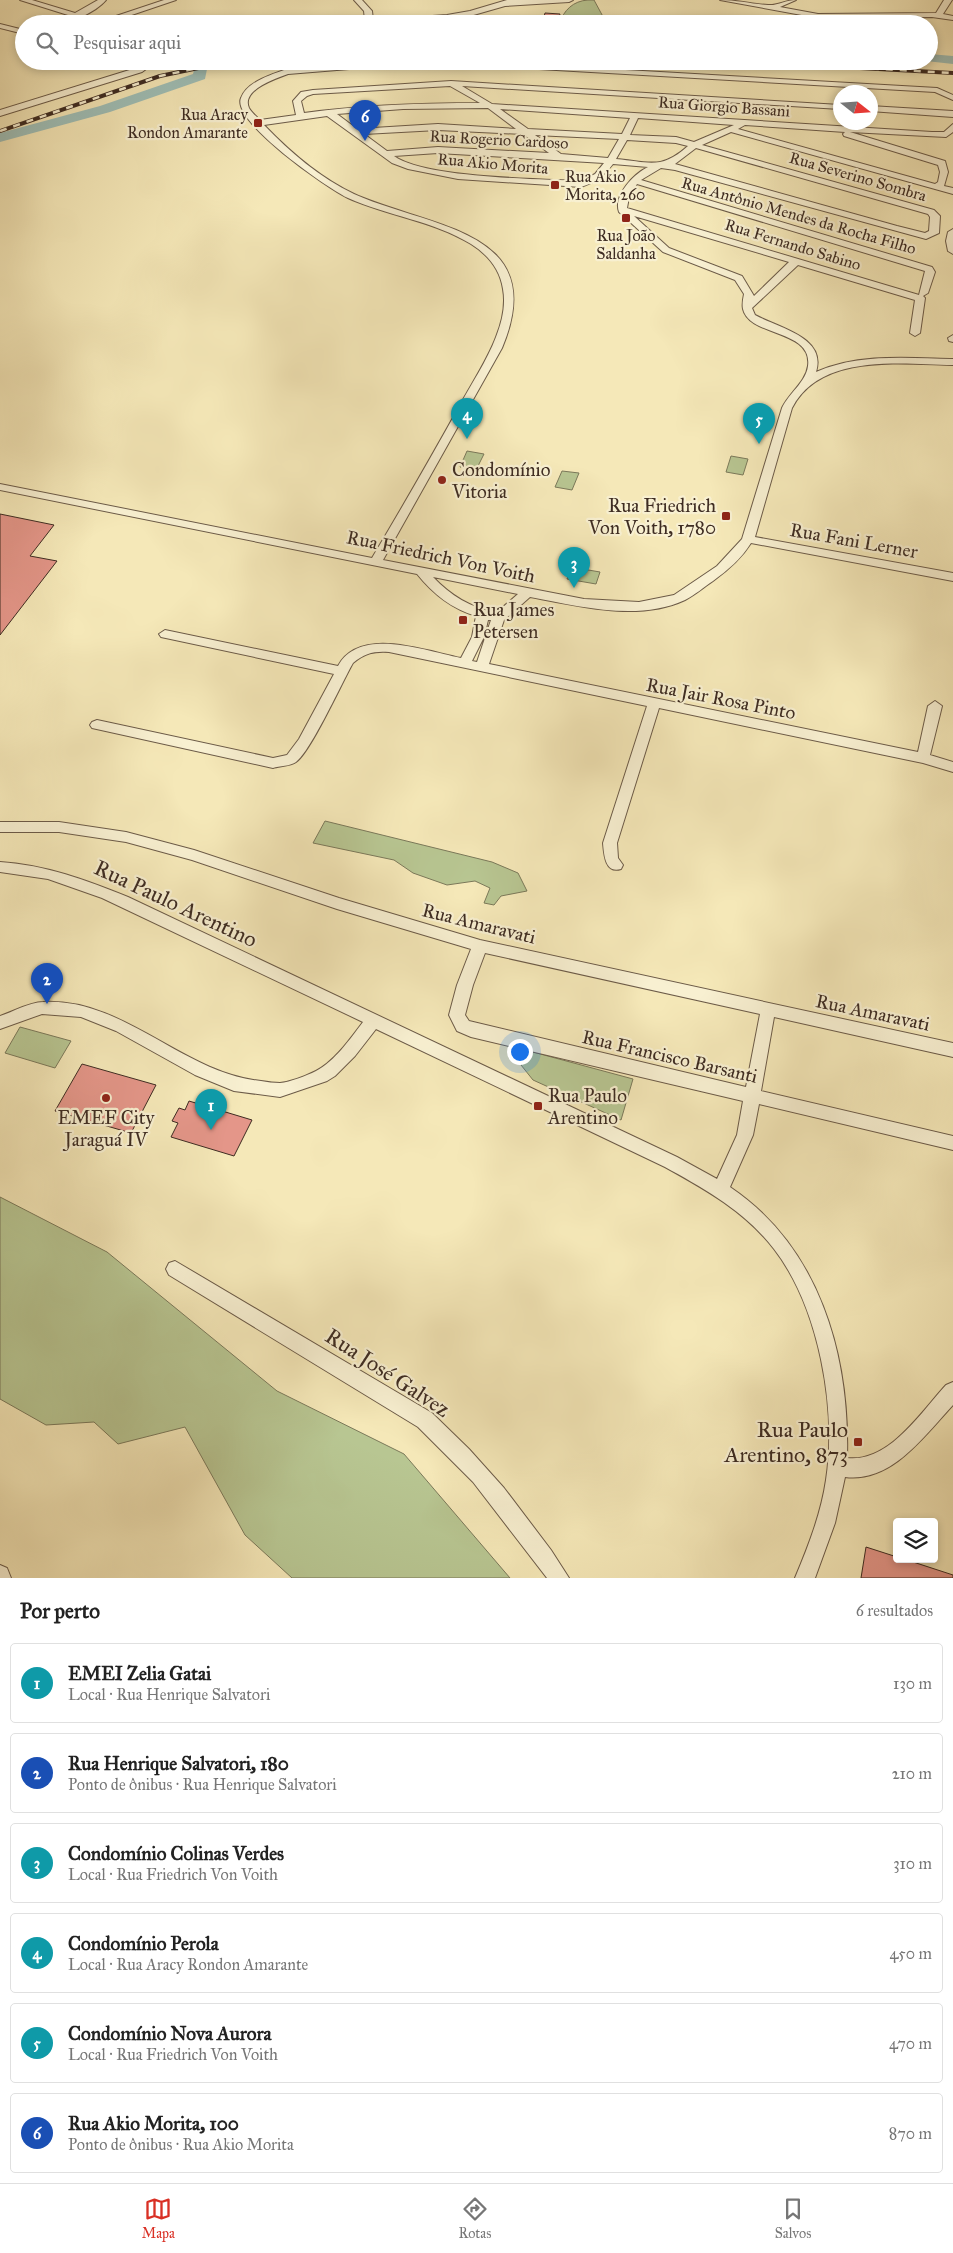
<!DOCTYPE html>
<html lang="pt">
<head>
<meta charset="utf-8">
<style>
  body { margin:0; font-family:"IM FELL Great Primer",serif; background:#f6f6f6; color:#222 }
  .controls { position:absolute; right:15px; bottom:15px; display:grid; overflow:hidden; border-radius:5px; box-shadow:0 2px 8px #0003 }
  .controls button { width:45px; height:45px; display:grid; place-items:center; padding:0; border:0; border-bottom:1px solid #e0e0e0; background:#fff; color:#222; font:25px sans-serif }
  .compass { position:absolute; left:833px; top:85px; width:45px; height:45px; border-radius:50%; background:#fff; box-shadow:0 2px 8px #0003; rotate:107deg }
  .you { position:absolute; left:519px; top:1051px; width:18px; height:18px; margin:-12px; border:4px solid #fff; border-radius:50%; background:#1a73e8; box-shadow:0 0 0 8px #1a73e833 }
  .badge { display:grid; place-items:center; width:32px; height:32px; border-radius:50%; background:#d93025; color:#fff; font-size:16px; font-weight:700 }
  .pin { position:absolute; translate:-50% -41px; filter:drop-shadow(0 1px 2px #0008) }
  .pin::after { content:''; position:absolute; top:26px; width:18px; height:15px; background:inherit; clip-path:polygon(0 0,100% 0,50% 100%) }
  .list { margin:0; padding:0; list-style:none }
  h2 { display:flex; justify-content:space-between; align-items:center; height:65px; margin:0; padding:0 20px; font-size:21px }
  h2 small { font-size:16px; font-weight:400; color:#767676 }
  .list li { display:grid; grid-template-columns:32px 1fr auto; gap:15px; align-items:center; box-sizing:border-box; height:80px; margin:0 10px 10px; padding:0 10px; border:1px solid #e0e0e0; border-radius:5px }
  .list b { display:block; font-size:19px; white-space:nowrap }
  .list p { margin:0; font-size:16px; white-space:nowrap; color:#767676 }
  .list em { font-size:16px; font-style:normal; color:#767676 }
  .icon { flex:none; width:28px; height:28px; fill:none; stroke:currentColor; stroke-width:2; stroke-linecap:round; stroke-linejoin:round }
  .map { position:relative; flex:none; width:953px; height:1578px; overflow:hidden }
  .search { position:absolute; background:#fff; box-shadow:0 2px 8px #0003; left:15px; right:15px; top:15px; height:55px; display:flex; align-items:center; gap:12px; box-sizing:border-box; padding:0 18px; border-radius:28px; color:#767676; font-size:19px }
  .sheet { height:605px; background:#fff }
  nav { display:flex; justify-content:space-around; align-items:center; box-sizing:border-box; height:70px; border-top:1px solid #e0e0e0; background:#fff; font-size:14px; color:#767676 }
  nav a { display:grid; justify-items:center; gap:2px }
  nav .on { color:#d93025 }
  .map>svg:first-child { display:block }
</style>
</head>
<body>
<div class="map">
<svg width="953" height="1578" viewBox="0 0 953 1578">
  <rect width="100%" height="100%" fill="#f5e8b8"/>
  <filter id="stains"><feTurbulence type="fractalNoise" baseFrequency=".004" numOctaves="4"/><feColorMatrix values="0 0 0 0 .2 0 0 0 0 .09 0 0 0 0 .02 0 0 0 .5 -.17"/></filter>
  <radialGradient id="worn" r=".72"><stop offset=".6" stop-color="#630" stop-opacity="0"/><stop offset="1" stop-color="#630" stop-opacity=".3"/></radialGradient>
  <path fill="#b8c692" stroke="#7b795a" d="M588,0H594L607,24H559C564,10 573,1 588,0Z
    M467,451L484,454L476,470L460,467Z
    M731,456L748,459L743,475L726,472Z
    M562,471L579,473L572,490L555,487Z
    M571,567L600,572L596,584L567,579Z
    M325,821L492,862L518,873L527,891L501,896L494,905L484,903L490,888L475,881L447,885L413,873L394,860L313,843Z
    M20,1027L71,1041L55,1068L5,1053Z
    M533,1052L633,1079L621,1120L533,1080L521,1065Z
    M0,1197L107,1252L277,1391L404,1454L510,1578H292L245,1535L185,1427L118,1444L94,1422L46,1425L0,1399Z"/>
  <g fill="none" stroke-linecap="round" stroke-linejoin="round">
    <path fill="#9fbfb7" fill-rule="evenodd" d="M929,54L953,56V64L926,61H929Z
      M200,65L207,69L205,79L110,112L0,142V133L100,106L193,74L195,66Z"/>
  </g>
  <path fill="#e49689" stroke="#3e2c22" d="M545,13L560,14L557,24H542Z
    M0,514L54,525L30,556L57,561L0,635Z
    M82,1064L156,1085L131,1133L55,1111Z
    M189,1101L252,1120L234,1156L171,1137L178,1123L172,1121L179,1108L185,1110Z
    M866,1547L897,1557V1559H904L953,1575V1578H861Z"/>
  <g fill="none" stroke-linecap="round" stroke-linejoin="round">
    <defs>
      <path id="minor" d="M20,0H32L75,13L98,0H106C95,13 69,24 52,24L68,15Z
        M164,0H176L105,24H92Z
        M354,0H362L372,11L373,20L447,15L470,11L507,0H573L569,2L505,6L470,16L423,22L326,24L365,20L364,11Z
        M720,0C737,0 752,4 768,5C777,6 786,0 796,0L780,7L818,14L936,13L944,0H952L943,14L953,16V20L932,17L818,18Z
        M0,24L24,30V34L0,28Z
        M147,61H157L142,72L0,116V110L136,68Z
        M390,61L539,65L937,88L953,95V100L935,92L539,69L398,65L288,74C275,79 241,90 249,108C251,112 257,117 260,120L296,115L293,101L301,92L313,90L451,81L840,105V109L462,86L492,104L932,132H944L953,124V132L946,137L850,132L945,161L948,172L944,186L953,188V194L731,132L702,145L934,210L940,216L939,233L926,239L675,170L661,168L641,180L932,267L935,272L928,293L923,296L925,298L920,333L915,336L910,333L915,300L798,265L752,308L755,315C779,328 827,337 816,372C858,353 909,358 953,359V365C901,364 820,353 792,408L755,537L953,573V581L751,543C741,559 728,570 713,581C704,587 695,595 685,600C638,622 578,606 530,597L504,620L489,664L918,752L928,706L935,701L942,706L930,755L953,762V772L923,763L659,708L617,843L618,858L623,865L621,869C605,874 604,854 603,843L647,706L389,652C374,651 365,653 353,663C342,682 311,751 296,762C291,766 279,766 273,768L92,728L90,725L92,722L97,720L273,758L287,755L299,739L334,674L161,637L159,634L165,630L338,666C360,626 425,651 461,658L472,637L476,616C452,609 433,594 417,574L0,490V484L372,558C402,508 431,457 459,407C471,384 487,361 496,337C502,322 506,305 503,289C500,269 487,254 471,244C434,221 388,216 348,198C327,188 231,121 241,98C247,82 270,75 284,70ZM450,86L480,103C421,103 362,105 304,113L301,101L307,96L313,94ZM488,108L516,129L438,124L357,129L337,114L403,109ZM500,109L630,118L622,134L528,129ZM327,116L392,163L408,169L458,179L581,187C595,183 604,176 613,164L648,167C634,174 613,195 619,212L663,252L735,280L744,294C743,299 742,305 743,309C749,337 813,329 808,366C806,382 789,393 782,408L742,539L717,566L674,595L639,602L584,599L383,560L502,348C552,229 429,228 354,194C320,178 290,152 264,125ZM638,118L734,125L694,142L676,137L630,135ZM745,125L845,132L843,134L844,136L938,165L940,172L938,182L935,184L738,129ZM438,130L523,134L549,153L438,147L387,151L364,134ZM535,135L619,139L608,158L561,154ZM627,140L676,143L688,146C661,170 650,162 616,159ZM696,148L928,214L930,217L929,231L925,233L897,226L675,164ZM438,153L604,163L595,174L581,181C539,179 424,178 394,156ZM637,184L925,271L919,295L627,208L629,197ZM634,216L789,262L754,296L742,276L669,248ZM433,577L518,594L496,613C470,607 451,596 433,577ZM488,620H491L477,662L472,661L484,637Z
        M870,106L953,111V117L870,111Z
        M953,229V254L948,251L946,241L948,232Z
        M953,335V342L949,341L948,338Z
        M0,822H59L126,832L194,850L339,898L480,940L953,1043V1057L774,1017L761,1091L953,1136V1150L759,1104L753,1135L730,1187C819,1247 850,1354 847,1458C889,1463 921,1412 946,1385L953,1382V1405C925,1435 892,1483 845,1477L835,1523L815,1578H795C808,1547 821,1514 826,1480C837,1408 819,1307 774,1249C746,1212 705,1189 665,1167L376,1029L355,1056L335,1076L327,1081L280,1097L234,1091L195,1075L116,1031L81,1017L42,1014L0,1029V1016C13,1012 29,1002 43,1002C125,998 182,1073 261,1081C267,1082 274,1083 280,1083C290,1082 306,1076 316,1071C335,1061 350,1039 363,1022L102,898L48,879L0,872V862C46,865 86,880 128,897L677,1157L717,1179L737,1135L743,1101L471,1037L457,1031L449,1015L457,985L471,949L337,909L192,860L126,842L59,832H0ZM485,953L760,1014L746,1087L469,1021L465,1015L473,985Z
        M175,1261L432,1413L469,1449L504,1488L551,1550L569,1578H547L473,1482L418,1427L169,1275L166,1269L169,1263Z
        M0,1565L7,1568L11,1578H0Z"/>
    </defs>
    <use href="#minor" stroke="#6c5b48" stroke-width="2"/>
    <use href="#minor" fill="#f8f0d1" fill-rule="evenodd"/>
    <defs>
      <path id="rail" d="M732,61L953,73
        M0,131L160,76L232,61"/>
    </defs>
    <use href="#rail" stroke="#3e2c22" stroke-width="4"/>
    <use href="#rail" stroke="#f8f0d1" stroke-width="2.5" stroke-dasharray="7" stroke-linecap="butt"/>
  </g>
  <g fill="#8f2418" stroke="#f8f0d1" stroke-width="2">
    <rect x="253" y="118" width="10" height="10" rx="2.5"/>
    <rect x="550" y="180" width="10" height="10" rx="2.5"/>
    <rect x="621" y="213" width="10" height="10" rx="2.5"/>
    <circle cx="442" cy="480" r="5"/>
    <rect x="721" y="511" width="10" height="10" rx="2.5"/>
    <rect x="458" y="615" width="10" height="10" rx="2.5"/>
    <circle cx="106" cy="1098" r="5"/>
    <rect x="533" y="1101" width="10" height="10" rx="2.5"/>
    <rect x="853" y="1437" width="10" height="10" rx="2.5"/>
  </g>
  <g text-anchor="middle" stroke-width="4.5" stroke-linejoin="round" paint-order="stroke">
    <g font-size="16" fill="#3e2c22" stroke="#f8f0d1">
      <text transform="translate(724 106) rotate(4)" y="6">Rua Giorgio Bassani</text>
      <text transform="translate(499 139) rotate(3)" y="6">Rua Rogerio Cardoso</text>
      <text transform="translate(493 163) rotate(5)" y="6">Rua Akio Morita</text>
      <text transform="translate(858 176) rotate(16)" y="6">Rua Severino Sombra</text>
      <text transform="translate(799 215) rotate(16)" y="6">Rua Antônio Mendes da Rocha Filho</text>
      <text transform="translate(793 244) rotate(17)" y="6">Rua Fernando Sabino</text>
    </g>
    <g font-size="16" fill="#3e2c22" stroke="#f8f0d1" text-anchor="end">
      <text x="248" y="120">Rua Aracy<tspan x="248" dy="18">Rondon Amarante</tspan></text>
      <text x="565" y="182" text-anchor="start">Rua Akio<tspan x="565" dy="18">Morita, 260</tspan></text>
      <text x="626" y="241" text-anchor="middle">Rua João<tspan x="626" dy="18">Saldanha</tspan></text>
    </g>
    <g font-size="19" fill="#3e2c22" stroke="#f8f0d1" text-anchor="start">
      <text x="452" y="476">Condomínio<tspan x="452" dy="22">Vitoria</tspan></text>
      <text x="716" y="512" text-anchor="end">Rua Friedrich<tspan x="716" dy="22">Von Voith, 1780</tspan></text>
      <text x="473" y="616">Rua James<tspan x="473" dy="22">Petersen</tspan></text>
      <text x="548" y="1102">Rua Paulo<tspan x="548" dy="22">Arentino</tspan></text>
      <text x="106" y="1124" text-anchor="middle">EMEF City<tspan x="106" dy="22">Jaraguá IV</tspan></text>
    </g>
    <g font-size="19" fill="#3e2c22" stroke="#f8f0d1">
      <text transform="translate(854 540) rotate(10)" y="7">Rua Fani Lerner</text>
      <text transform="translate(441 556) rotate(12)" y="7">Rua Friedrich Von Voith</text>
      <text transform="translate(721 698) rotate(11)" y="7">Rua Jair Rosa Pinto</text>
      <text transform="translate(479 923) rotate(14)" y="7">Rua Amaravati</text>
      <text transform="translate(873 1012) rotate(12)" y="7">Rua Amaravati</text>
      <text transform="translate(670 1056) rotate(13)" y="7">Rua Francisco Barsanti</text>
    </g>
    <g font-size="22" fill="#3e2c22" stroke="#f8f0d1">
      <text transform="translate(176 903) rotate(25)" y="8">Rua Paulo Arentino</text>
      <text transform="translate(388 1372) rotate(33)" y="8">Rua José Galvez</text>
    </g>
    <g font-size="22" fill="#3e2c22" stroke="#f8f0d1" text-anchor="end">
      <text x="848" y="1437">Rua Paulo<tspan x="848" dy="25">Arentino, 873</tspan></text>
    </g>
  </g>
  <rect width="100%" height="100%" filter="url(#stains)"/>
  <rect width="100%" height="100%" fill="url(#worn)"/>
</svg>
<div class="controls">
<button><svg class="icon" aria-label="layers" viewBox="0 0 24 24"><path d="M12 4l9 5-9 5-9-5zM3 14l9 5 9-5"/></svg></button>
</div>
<svg class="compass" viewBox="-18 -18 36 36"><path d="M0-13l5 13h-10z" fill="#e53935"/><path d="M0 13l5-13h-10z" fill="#767676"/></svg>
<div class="you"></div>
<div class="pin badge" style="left:211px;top:1130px;background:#0f9aa8">1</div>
<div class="pin badge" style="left:47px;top:1004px;background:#1a4fb4">2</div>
<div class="pin badge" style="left:574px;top:588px;background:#0f9aa8">3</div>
<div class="pin badge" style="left:467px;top:439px;background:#0f9aa8">4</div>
<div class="pin badge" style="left:759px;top:444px;background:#0f9aa8">5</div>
<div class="pin badge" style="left:365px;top:141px;background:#1a4fb4">6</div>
<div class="search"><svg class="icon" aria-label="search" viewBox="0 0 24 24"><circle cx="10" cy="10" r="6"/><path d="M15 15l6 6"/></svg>Pesquisar aqui</div>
</div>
<section class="sheet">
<h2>Por perto<small>6 resultados</small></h2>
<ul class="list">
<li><span class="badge" style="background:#0f9aa8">1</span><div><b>EMEI Zelia Gatai</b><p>Local · Rua Henrique Salvatori</p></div><em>130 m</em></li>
<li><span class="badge" style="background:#1a4fb4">2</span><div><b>Rua Henrique Salvatori, 180</b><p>Ponto de ônibus · Rua Henrique Salvatori</p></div><em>210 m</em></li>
<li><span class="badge" style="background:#0f9aa8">3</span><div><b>Condomínio Colinas Verdes</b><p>Local · Rua Friedrich Von Voith</p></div><em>310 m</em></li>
<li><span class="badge" style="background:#0f9aa8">4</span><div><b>Condomínio Perola</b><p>Local · Rua Aracy Rondon Amarante</p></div><em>450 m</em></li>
<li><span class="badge" style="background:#0f9aa8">5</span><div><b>Condomínio Nova Aurora</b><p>Local · Rua Friedrich Von Voith</p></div><em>470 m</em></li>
<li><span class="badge" style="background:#1a4fb4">6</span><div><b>Rua Akio Morita, 100</b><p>Ponto de ônibus · Rua Akio Morita</p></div><em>870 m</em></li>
</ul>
</section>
<nav>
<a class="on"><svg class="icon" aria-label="map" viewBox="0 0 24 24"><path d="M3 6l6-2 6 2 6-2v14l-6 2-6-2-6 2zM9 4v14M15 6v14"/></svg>Mapa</a>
<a><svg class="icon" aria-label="directions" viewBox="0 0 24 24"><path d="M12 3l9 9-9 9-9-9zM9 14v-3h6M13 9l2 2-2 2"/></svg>Rotas</a>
<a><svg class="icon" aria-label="saved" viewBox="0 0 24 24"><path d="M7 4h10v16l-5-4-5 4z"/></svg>Salvos</a>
</nav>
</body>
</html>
